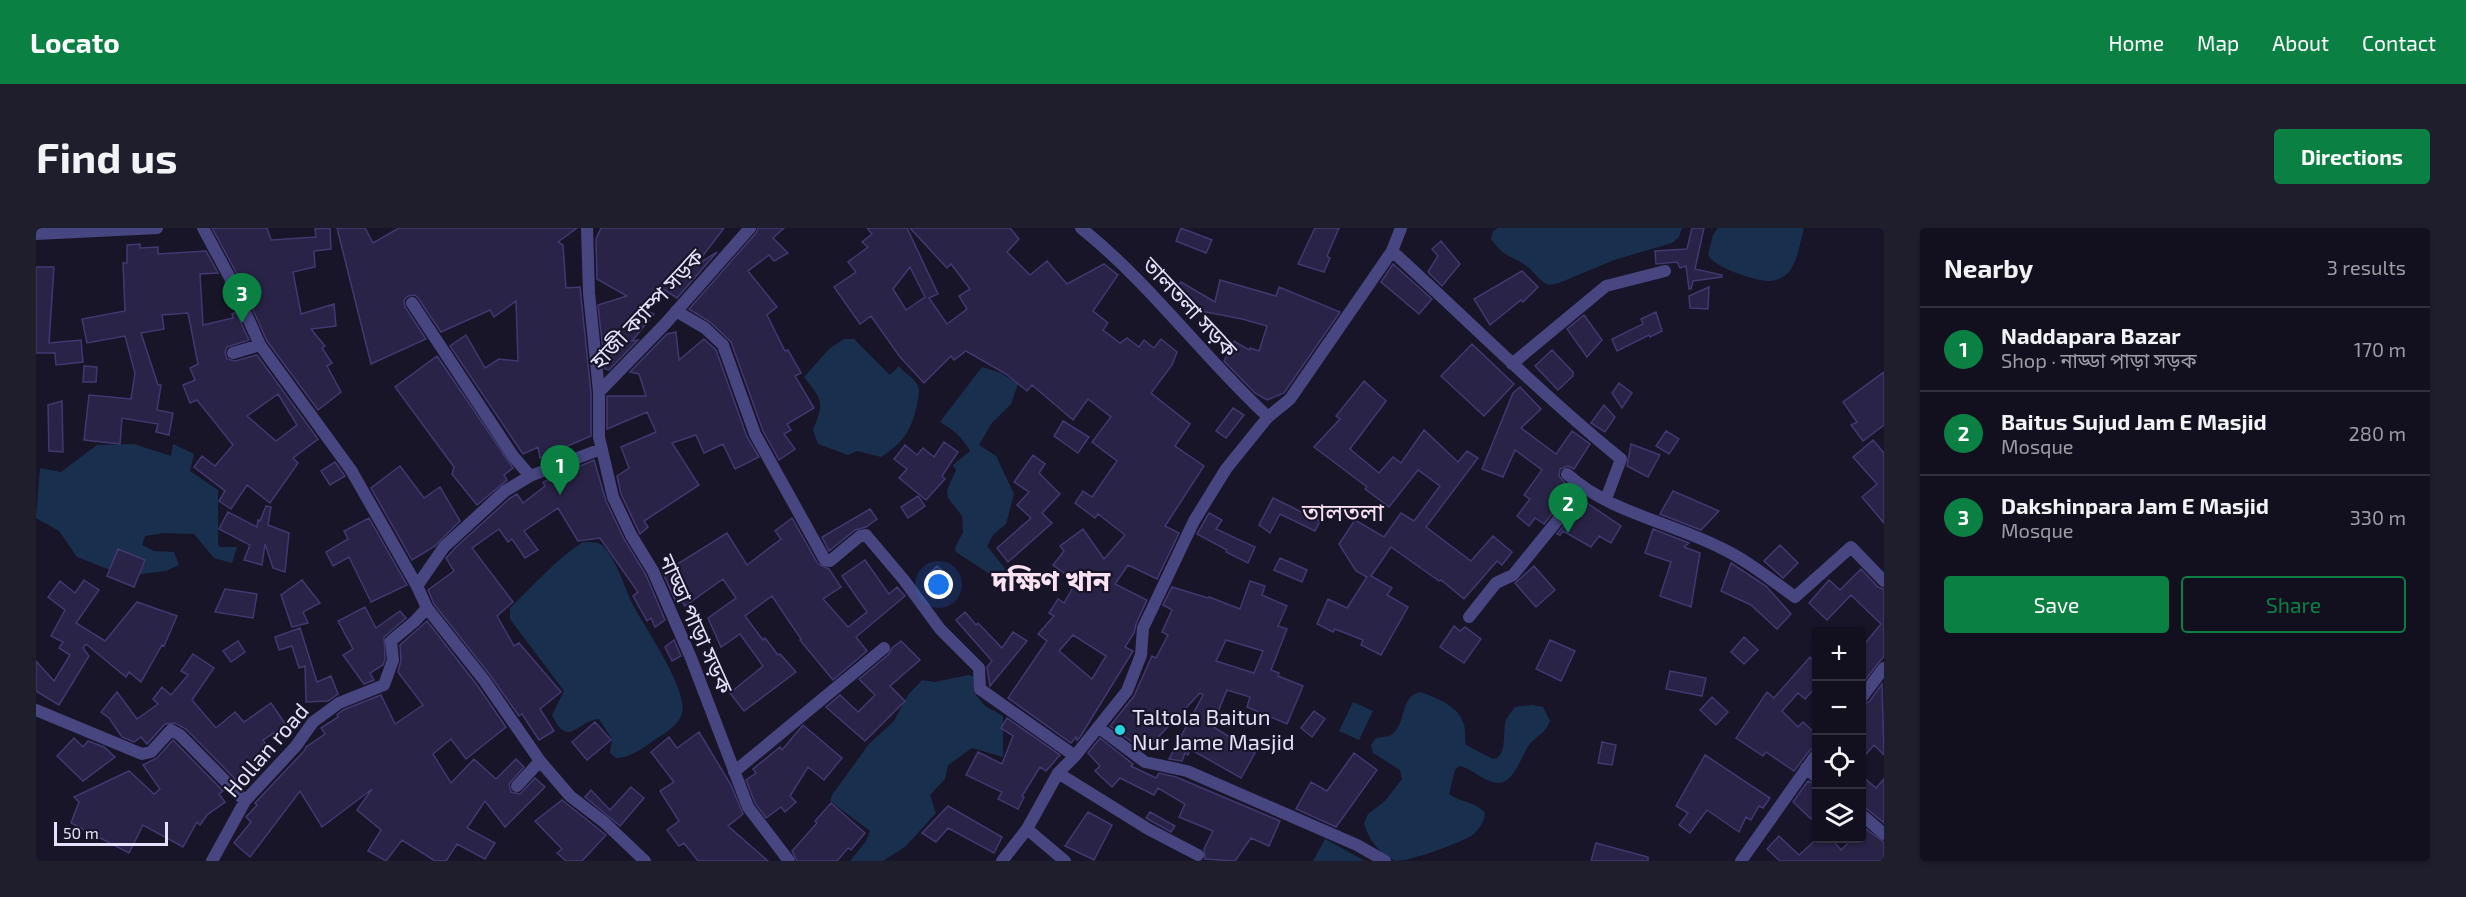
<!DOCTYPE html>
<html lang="en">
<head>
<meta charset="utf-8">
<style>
  body { margin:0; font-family:"Exo 2","Noto Sans Bengali",sans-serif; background:#1f1e2c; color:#f1f3f6 }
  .controls { position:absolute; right:18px; bottom:18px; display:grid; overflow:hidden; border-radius:6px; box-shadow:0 2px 4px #0004 }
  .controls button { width:54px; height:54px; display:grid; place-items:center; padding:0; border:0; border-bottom:2px solid #31303d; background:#12101f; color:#f1f3f6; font:30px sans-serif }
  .scale { position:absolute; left:18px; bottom:15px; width:114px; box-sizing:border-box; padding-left:6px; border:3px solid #e3e1fb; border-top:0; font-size:16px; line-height:21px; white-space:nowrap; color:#e3e1fb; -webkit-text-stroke:4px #181529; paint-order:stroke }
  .you { position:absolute; left:903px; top:357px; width:21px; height:21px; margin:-15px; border:4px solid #fff; border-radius:50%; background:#1a73e8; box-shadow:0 0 0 9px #1a73e833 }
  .badge { display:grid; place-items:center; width:39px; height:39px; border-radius:50%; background:#0b8043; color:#fff; font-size:20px; font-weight:700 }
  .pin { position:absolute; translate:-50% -50px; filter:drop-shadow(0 2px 3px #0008) }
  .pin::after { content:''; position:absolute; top:32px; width:21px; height:18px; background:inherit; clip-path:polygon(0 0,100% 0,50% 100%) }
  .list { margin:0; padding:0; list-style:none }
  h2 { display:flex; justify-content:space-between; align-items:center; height:78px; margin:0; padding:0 24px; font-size:26px }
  h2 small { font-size:20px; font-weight:400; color:#9c9da4 }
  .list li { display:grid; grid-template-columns:39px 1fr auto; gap:18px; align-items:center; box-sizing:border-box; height:84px; padding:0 24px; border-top:2px solid #31303d }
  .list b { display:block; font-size:22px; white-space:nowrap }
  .list p { margin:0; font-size:20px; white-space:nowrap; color:#9c9da4 }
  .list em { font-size:20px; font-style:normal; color:#9c9da4 }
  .actions { display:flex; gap:12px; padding:18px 24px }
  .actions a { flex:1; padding:14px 0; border:2px solid #0b8043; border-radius:6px; text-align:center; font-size:21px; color:#0b8043 }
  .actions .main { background:#0b8043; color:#fff }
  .icon { flex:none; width:33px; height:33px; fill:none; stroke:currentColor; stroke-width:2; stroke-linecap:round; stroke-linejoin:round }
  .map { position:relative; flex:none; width:1848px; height:633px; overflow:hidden; border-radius:6px }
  header { display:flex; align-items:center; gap:36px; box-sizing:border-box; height:84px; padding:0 30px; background:#0b8043; color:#fff }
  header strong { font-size:28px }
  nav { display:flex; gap:33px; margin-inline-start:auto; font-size:21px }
  .intro { display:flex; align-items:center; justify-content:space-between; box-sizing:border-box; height:144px; padding:0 36px }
  h1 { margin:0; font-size:42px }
  .button { padding:15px 27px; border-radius:6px; background:#0b8043; color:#fff; font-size:21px; font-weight:700 }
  main { display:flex; gap:36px; padding:0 36px }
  aside { flex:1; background:#12101f; border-radius:6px; box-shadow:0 2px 4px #0004 }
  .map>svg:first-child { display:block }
</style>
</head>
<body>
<header>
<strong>Locato</strong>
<nav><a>Home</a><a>Map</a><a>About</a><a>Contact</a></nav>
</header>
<div class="intro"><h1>Find us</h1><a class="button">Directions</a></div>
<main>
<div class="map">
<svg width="1848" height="633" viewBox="0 0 1848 633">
  <rect width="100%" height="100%" fill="#181529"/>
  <path fill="#192f4e" d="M1462,0H1646L1643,9L1636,15L1578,32L1523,55C1518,56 1514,58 1509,55C1503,52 1498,44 1492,39C1476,27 1469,31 1455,11L1457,3Z
    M1682,0H1768C1764,14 1762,34 1752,45C1749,48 1740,53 1735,53C1722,54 1675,39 1672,26L1677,7Z
    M808,111H818L854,147L863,138C869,146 879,150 882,158C884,164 882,171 881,177C875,203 868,214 845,229L821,223L812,227L782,216L777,202C789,174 786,172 768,149L794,120Z
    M946,139L965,145L982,156L975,176L955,196L943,217L960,228L978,266L970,296L957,307L951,318L968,339L971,347L964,353L920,324L919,320L927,304L926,288L912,270L911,262L920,242L917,237L934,223C926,209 918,202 904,194Z
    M98,216L135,228L137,216L158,226L154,243L182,262V313L183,319H201L196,335L178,330L158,306L128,305L109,308L106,317L118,323L138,324L143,337L130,343L105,346L82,345L41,329L23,303L0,290L4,240L25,244L61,217Z
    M547,314C555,314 562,313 568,319C582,335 588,359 597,377C609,400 652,461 646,485C643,498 627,506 617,513C606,521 593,530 580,530L574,525L576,511L563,491C542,492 532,522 516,487L528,463L474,391V380C498,357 519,332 547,314Z
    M932,447L940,449L943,455L940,467L949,478L967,488V529L936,520L912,537L909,551L894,567L900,585L870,618L847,633H814L830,613L834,603L794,573L796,567L833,516L858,493L872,467L886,452L899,454Z
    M1385,464C1401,470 1424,479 1428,497C1430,504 1428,510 1430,517L1457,531C1472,529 1466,504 1470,492C1472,488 1476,483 1479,479L1497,477L1507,479L1514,493C1510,505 1500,508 1493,517C1485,528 1478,556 1461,555C1448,554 1436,540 1423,538L1419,542L1413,566C1425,575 1439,573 1449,585C1449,593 1442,603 1435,608C1422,616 1374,633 1360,633C1344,627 1332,611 1328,595L1332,586L1349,573L1366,551L1364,542L1337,525L1335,517L1339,511C1343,509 1349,509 1353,508C1372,499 1362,467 1385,464Z
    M1317,474L1337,483L1323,512L1303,503Z
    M1289,611L1329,633H1277Z"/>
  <path fill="#292347" stroke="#423870" stroke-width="1.5" fill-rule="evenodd" d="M176,0H231L235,12L280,9L279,1L294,0L295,21L278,23L279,39L257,44L265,86L298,76L300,98L275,101L289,118L286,120L296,135L291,138L305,164L282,182L231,113L201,46Z
    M301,0H329L337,15L363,0H541L522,14L527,17L530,60L544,59L555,165V208L504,230L502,219L487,226L414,118L430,107L449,140L463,131L482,133L480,73L458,89L454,82L405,104L382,70L379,67L372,68L368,72L369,79L390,111L335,136Z
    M565,0H688L659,38L681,24L641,70L624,59L609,82L618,86L596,113L602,112L573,142L569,141L562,77L591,68L561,51L560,11Z
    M722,0H748L737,10L752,25L738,33L733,27L712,43L741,79L731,87L749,123L752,122L765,145L759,148L778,180L751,196L755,202L748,206L759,221L743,232L727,203L695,114L674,94L653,81L720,5Z
    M831,0H871L902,66L893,70L911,96L931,81L923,68L934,61L915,36L911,40L874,0H974L983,11L971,24L994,47L1011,33L1031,56L1068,36L1082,47L1057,83L1072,95L1067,102L1084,115L1091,110L1103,119L1108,112L1118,120L1125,111L1141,124L1136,137L1115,165L1154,196L1139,218L1168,238L1129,298L1143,305L1121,351L1092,337L1079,356L1111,372L1100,396L1098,405L1089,419L1097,423L1044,509L1041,512L1040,509L1035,515L972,470L1011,413L1002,406L1018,388L1013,385L1022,371L1028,375L1040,354L1017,337L1028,323L1024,318L1047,301L1068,331L1089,307L1062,286L1059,290L1039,275L1047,263L1056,269L1081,233L1056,214L1075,189L1052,171L1037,192L996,157L991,163L970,146L930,123L918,132L915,128L888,155L864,129L835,88L824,96L798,59L820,44L812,34L832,19L826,14L836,6ZM874,39L889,69L870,82L857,61ZM1037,407L1070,428L1056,451L1023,423Z
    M1145,0L1176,12L1170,25L1140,13Z
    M1279,0H1303L1291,28L1294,30L1288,44L1262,36Z
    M1656,0H1668L1659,41L1686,47V49L1657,53L1655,61H1653L1650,38L1644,40L1641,34L1620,36L1619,23L1651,21Z
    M1405,13L1424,36L1406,58L1392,44L1402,28L1396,21Z
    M104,16V20L122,19V26L170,23L182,45L164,46L167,97L197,90L196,86L200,84L213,112L191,119L189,124L191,131L199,133L221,127L282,211L257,230L262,235L234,275L211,257L195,281L183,273L189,263L158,239L166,228L179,238L197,217L161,172L154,175L147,157L159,152L154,140L162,136L152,85L126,87L128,101L105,105L122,157H125L121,182L137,185L133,207L120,204L122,196L86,190L84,216L48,212L53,167L95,171L99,145L89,108L51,115L46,91L89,83L87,35H91V17ZM242,166L261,197L240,213L211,188Z
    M1357,36L1396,71L1383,86L1345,54Z
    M0,39H18L13,115L45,112L47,134L20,137L19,125H0Z
    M1486,43L1502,59L1487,74L1485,72L1454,97L1438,71Z
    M1184,52L1240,68L1243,59L1304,84L1248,165L1231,172L1219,165L1188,133L1198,113L1213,122L1214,120L1223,123L1231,98L1206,91L1160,82L1146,73L1148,71L1138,63L1145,54L1179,74Z
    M1673,59L1672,81L1654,80L1653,68Z
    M1620,84L1626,103L1614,109L1613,107L1581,123L1576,111L1607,96L1605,91Z
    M1548,87L1566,112L1551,129L1531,101Z
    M640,104L643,132L668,111L680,122L711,209L723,229L699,241L687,216L668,225L660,207L636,215L663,257L608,293L612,299L604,306L585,266L581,248L593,240L585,219L620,204L611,184L571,201V168H610L603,146L594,144L631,106Z
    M1436,116L1478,156L1448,188L1405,148Z
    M1516,122L1537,144V148L1522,162L1499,138Z
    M401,128L477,240L468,247L471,252L441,277L416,246L418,239L359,159Z
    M48,138L61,139L60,154H47Z
    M1848,144V197L1827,213L1815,197L1821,194L1807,174Z
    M1328,153L1350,173L1314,221L1343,245L1357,229L1365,235L1388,202L1422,234L1431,223L1442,230L1390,299L1435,333L1457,308L1476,324L1466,337L1461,333L1428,371L1405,352L1403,353L1355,319L1335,348L1356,360L1351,367L1372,379L1345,427L1325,417L1327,412L1299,401L1297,404L1281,396L1292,371L1311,380L1331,349L1320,343L1303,316L1319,292L1348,309L1365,285L1378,293L1404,258L1382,242L1353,279L1329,261L1331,259L1278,219L1304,191L1300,188Z
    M1583,155L1596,165L1586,180L1576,165Z
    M1484,159L1505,181L1485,200L1520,226L1536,203L1554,216L1538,241L1532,238L1524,241L1523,248L1529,255L1527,258L1534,263L1508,296L1499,290L1493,298L1481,288L1494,271L1488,267L1506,242L1479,222L1467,249L1446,241L1477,165Z
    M26,173L27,224L13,223L12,177Z
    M1568,177L1579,189L1569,204L1555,195Z
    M1197,180L1208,187L1190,210L1180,203Z
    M1027,193L1053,209L1042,225L1018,208Z
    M1630,203L1643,211L1633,226L1620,218Z
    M1837,212L1848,225V295L1826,269L1841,256L1817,229Z
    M908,214L922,224L906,248L909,251L890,272L863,250L871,241L858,231L869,217L881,227L887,220L898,229Z
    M1595,216L1624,227L1612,249L1591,238Z
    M997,227L1009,236L1003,245L1024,266L1006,285L1016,295L972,334L961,320L995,290L981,277L993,264L978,254Z
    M558,232L570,273L588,311L610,347L629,392L619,399L615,390L611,393L597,368L602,364L564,310L542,313L522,280L488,303L502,322L489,330L476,311L472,314L463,301L436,320L477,374L461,388L478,418L483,415L525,464L504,481L518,503L503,512L486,486L483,488L454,447L398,376L392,362L418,343L410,330L420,319L474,270L481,266L487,275L509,258L507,254Z
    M299,234L309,248L294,257L285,243Z
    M364,238L388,270L404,259L424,293L399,318L376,332L335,260Z
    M1637,263L1683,283L1665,302L1624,286Z
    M882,268L889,278L872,290L865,279Z
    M1237,270L1284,293L1279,303L1244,286L1234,305L1223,297Z
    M1548,273L1585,298L1575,315L1563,308L1555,319L1527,303L1524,307L1521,306Z
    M230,278L235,279L232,297L253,305L249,344L237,340L229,316L226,337L208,332L214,317L183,301L192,284L221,299L222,292L224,293Z
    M834,281L841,291L830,299L819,302L793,323L786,309Z
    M1173,285L1186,292L1180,301L1219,319L1212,335L1190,324L1191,322L1161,306Z
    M333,290L371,357L335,374L313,329L297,338L290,324L312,311L308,303Z
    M756,290L782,336L793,341L805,359L787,371L812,399L831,384L806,348L829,332L853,366L861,359L869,368L820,409L831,423L797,452L764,412L765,411L736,368L709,388L727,412L729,410L742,427L744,426L760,444L708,483L694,465L727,438L704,406L685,419L672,390L700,370L687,351L649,378L644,371L640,374L627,345L691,305L711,337L745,311L739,303Z
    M1617,301L1653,315L1648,319L1664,325L1655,379L1624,368L1635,334L1609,325Z
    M1744,317L1762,335L1747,350L1728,333Z
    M82,321L109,332L98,359L71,348Z
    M1244,330L1271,342L1266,354L1238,342Z
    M1695,335L1730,358L1755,386L1741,401L1715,377L1685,363Z
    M901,338L913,350L903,360L891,348Z
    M1498,338L1519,362L1500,379L1479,355Z
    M1825,341L1842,359L1848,361V428L1826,456V419L1845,396L1815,367L1791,392L1773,375L1793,352L1804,362Z
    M48,352L63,362L40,395L69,413L101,374L141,388L128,418L126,417L105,454L93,444L90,449L50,416L47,420L53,428L23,477L0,463V433L18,453L34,427L23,420L27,414L15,408L29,382L12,369L24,353L39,365Z
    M266,352L284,375L267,384L272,395L256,399L245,367Z
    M1214,353L1229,358L1226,367L1251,378L1242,398L1251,401L1235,442L1243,445L1242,448L1267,458L1251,496L1211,479L1214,469L1191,462L1176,498L1219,525L1205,550L1154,521L1152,527L1149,525L1146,533L1133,531L1167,467L1164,465L1109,523L1074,498L1098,468L1116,428L1120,430L1132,407L1126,404L1136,382L1127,377L1136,359L1172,370L1173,369L1204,381ZM1190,412L1227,423L1218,445L1180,433Z
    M189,361L221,366L217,390L179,384Z
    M329,379L340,400L364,383L370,390L348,409L349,431L347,437L334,445L338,452L328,456L307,427L317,421L302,393Z
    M929,384L940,397L942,395L966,420L977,404L991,413L954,458L951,439L956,433L920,392Z
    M391,393L441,457L470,499L430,531L415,511L397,526L415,555L438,531L460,551L480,531L488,539L473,556L475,564L484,566L499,550L509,559L469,599L449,573L431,600L459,615L449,631L421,616L410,633H399L366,612L350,633L332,623L345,602L321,582L336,561L286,599L264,563L214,629L198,615L215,594L210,589L221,577L219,575L269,522L270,519L289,506L285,500L302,489L301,487L307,482L345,467L359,496L387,477L362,444L365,432L364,417Z
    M1418,398L1424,403L1429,399L1445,411L1428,435L1404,419Z
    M264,400L281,454L295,448L302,466L292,473L270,474L269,438L263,440L256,418L243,422L239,409Z
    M1708,409L1722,422L1708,436L1695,424Z
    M638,412L645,428L636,433L629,419Z
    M1514,412L1539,423L1525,453L1500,441Z
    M202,413L209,424L195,434L187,423Z
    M865,413L884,432L854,458L869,473L829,513L790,479L804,467L822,484L839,467L823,451L853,426L856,420Z
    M157,426L178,440L156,472L180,500L199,484L208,494L235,475L250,497L227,512L235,525L200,552L150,501L139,495L129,496L111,516L105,509L98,514L86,509L73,490L65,484L81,464L101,491L122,476L117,471L126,459L135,467L152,447L145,443Z
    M1774,429L1780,435V459L1769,471L1762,465L1746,483L1762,499L1767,494L1780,506V518L1774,522L1758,543L1730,524L1727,528L1700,510L1731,464L1738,470Z
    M1634,443L1670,450L1666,468L1630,461Z
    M1846,456L1848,527L1838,517L1826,531V477L1833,474Z
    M1676,469L1692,484L1680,497L1664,482Z
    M1278,483L1289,491L1276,509L1265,500Z
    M971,490L1024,527L1010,543L1004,539L986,568L988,569L982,581L962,571L966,564L930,547L942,524L966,536L977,508L965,500Z
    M559,494L575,512L551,532L536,514Z
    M767,497L806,530L788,552L772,539L754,568L760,574L749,584L745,579L730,590L719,575L710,552L720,545L717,541L744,519L746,522Z
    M663,504L695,557L707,586L692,598L732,633H662L648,615L643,618L631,602L643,593L624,563L638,554L615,524L633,509L641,520Z
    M38,510L47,519L52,513L68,519L79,529L47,553L21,528Z
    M1064,510L1097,536L1095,538L1120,550L1123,545L1140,549L1244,593L1233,618L1215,610L1199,633L1169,631L1168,621L1177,603L1143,589L1149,576L1122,560L1118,567L1084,550L1076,559L1059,543L1064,538L1052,525Z
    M137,512L187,563L183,566L189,574L171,587L164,597L161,594L147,619L107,597L93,625L35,595L43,574L38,569L93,543L118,566L124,561L107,537L121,530Z
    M1566,514L1580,517L1576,537L1562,535Z
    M1318,525L1341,542L1300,599L1260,581L1275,554L1291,563Z
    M1669,527L1734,570L1727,580L1723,578L1715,592L1710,589L1703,604L1671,582L1654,605L1643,597L1652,585L1640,578Z
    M1826,548L1840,560L1848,551V595L1831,581L1826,579Z
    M1772,553L1780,557V585L1775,591L1757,574Z
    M595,559L608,570L584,598L549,569L555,562L574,582Z
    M526,572L570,607L546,633H530L521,625L526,621L499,593Z
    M795,575L829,605L815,622L812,620L801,633H761L756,623L781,595L779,593Z
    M912,578L966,609L958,625L912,600L900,614L886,605Z
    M1052,584L1076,597L1058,632L1029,618Z
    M1114,584L1139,598L1135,604L1110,590Z
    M1827,599L1848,614V633H1744L1731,621L1743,608L1763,627L1782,610H1795L1805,622L1817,610H1826Z
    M1560,615L1612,629V633H1555Z"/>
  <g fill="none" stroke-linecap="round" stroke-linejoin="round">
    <path stroke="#474681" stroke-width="12" d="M167,0L194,50L224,117L315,242L381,358L391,380L448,452L504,533L534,568L568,594L609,633
      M551,0L553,65L563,164V209L577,269L595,307L617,343L655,430L712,579L753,633
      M1045,0C1115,56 1167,129 1232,189
      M0,6L121,0
      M1356,23C1432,92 1505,166 1585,231L1570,271
      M376,75L477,228L494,248
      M640,83L669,100L687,117L719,206L789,332L794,333L824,308L830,307L868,352L904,401L943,440L944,461L1039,528
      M197,125L224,117
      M1476,136L1570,58L1629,43
      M563,164L629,96L714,0
      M1531,246C1573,284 1633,294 1683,319C1711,332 1734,351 1759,369L1815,319L1848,353
      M381,358L408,319L469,263L494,248L565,221
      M1433,389L1460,355L1477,347L1547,261
      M1826,469L1848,440
      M0,482L106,526L115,524L135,502L144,507L209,573
      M1062,499L1109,534L1151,543L1321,617L1349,633
      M1770,540L1780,549
      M698,544L848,420
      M1022,545L1112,601L1162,627
      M481,558L504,533
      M1826,587L1848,606
      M991,601L1029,633
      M176,633L209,573L260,518L277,494L303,475L348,457L357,432L355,413L379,393L391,380
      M966,633L991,601L1022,545L1039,528L1091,463L1105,427L1107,400L1158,293L1190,241L1232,189L1254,171L1356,23L1365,0
      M1705,633L1780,527"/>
  </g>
  <circle fill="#27d4e1" stroke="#181529" stroke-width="2" cx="1084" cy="502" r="6"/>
  <g text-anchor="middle" stroke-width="4.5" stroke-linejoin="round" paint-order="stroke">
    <g font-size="22" fill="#e3e1fb" stroke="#181529">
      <text transform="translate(1154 79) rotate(47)" y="8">তালতলা সড়ক</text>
      <text transform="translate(611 81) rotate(-47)" y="8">হাজী ক্যাম্প সড়ক</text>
      <text transform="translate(660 396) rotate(66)" y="8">নাড্ডা পাড়া সড়ক</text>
      <text transform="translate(230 522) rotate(-49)" y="8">Hollan road</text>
    </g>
    <g font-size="22" fill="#e3e1fb" stroke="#181529" text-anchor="start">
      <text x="1096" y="497">Taltola Baitun<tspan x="1096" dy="25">Nur Jame Masjid</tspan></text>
    </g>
    <g font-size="24" fill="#fbe2f3" stroke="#181529">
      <text x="1307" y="293">তালতলা</text>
    </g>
    <g font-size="28" font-weight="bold" fill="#fbe2f3" stroke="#181529">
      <text x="1015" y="363">দক্ষিণ খান</text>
    </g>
  </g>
</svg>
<div class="controls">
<button>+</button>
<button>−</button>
<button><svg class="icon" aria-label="locate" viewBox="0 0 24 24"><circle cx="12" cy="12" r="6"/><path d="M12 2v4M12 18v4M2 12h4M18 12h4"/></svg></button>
<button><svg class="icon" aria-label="layers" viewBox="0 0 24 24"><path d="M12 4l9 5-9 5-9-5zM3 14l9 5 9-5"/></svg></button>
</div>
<div class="scale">50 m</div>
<div class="you"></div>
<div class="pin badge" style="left:524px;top:267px">1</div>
<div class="pin badge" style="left:1532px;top:305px">2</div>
<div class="pin badge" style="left:206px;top:95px">3</div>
</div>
<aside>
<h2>Nearby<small>3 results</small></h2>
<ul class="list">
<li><span class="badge">1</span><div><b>Naddapara Bazar</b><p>Shop · নাড্ডা পাড়া সড়ক</p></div><em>170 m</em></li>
<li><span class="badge">2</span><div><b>Baitus Sujud Jam E Masjid</b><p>Mosque</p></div><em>280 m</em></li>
<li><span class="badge">3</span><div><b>Dakshinpara Jam E Masjid</b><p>Mosque</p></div><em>330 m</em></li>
</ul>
<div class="actions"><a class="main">Save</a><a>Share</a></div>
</aside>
</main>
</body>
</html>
